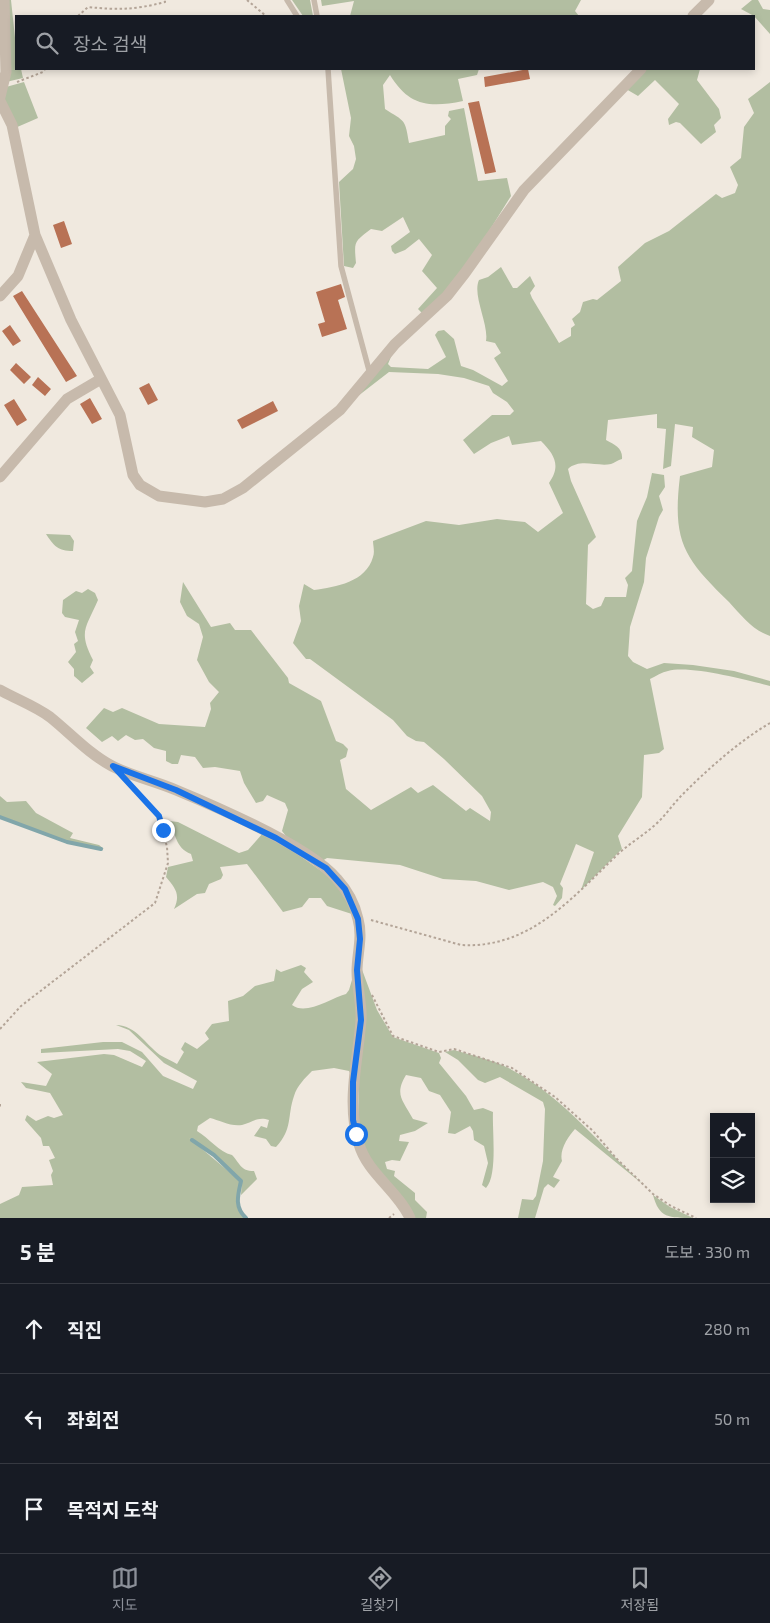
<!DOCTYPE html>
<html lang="ko">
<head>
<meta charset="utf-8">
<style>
  body { margin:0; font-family:"Exo 2","Noto Sans KR",sans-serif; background:#242831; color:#f1f3f6 }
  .controls { position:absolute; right:15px; bottom:15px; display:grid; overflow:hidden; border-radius:0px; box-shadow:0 2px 8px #0003 }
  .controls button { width:45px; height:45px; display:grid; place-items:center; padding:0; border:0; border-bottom:1px solid #363941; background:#171b24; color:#f1f3f6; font:25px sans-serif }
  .stop { position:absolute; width:15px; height:15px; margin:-11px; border:4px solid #1a73e8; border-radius:50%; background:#fff }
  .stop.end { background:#1a73e8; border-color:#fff; box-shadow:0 1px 5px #0008 }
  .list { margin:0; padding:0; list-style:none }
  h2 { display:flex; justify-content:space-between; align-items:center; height:65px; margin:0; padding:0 20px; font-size:21px }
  h2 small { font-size:16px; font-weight:400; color:#9ea1a6 }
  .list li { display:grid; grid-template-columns:32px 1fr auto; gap:15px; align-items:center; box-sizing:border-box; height:90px; padding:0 20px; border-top:1px solid #363941 }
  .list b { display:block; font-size:19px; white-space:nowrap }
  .list em { font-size:16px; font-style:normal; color:#9ea1a6 }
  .icon { flex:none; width:28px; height:28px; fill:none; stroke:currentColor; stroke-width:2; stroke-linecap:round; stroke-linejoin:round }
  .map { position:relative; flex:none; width:770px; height:1218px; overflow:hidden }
  .search { position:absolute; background:#171b24; box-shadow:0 2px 8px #0003; left:15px; right:15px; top:15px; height:55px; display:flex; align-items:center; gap:12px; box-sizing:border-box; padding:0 18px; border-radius:0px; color:#9ea1a6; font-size:19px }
  .sheet { height:335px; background:#171b24 }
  nav { display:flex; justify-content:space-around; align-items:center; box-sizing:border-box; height:70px; border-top:1px solid #363941; background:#171b24; font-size:14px; color:#9ea1a6 }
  nav a { display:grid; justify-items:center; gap:2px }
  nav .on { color:#8c9099 }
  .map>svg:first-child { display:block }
</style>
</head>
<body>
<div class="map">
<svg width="770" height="1218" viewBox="0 0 770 1218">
  <rect width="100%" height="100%" fill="#f0e9df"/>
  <path fill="#b2bea1" d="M8,0H11L16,47V69H21L23,78L6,82Z
    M292,0H310L313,16H303Z
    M321,0H581L575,11L579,16H350L354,1L322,6Z
    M752,0H758L763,9L770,10V34L754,16L741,9Z
    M341,69H479L477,75L458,79L463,101C429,108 409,106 390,75L383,85L385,109C405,122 405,118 409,143L445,135V126L451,119L448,116L449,111L464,108L478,181L507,178L511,196L463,273L423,314L418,309L437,288L422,271L432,255L419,239L405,250L395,254L392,251L391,246L410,232L403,217L382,231L371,229C354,242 354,241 356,263L353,268L344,266L339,182L353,169L356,159L354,146L349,136L351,118Z
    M646,69H700L697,80L719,109L721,118L714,125L716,132L701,144L680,123L676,122L669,125L668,119L679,104L655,80L638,96L626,89Z
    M24,82L38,118L15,128L2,98L6,87Z
    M770,82V636C752,630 742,616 729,602C684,558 672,542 680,476L712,467L714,450L692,437L693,427L675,424L671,466L663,469L666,429L657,428V414L608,420L606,440C615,445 623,448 622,459C618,460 614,463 611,464C597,467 580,458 568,469L571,481L596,537L588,545L586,604L593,609L601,606L605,597H626L628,585L625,578L632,571L637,521L647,497L652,473L664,475L665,487L659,496L663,510L659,517L646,558L644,582L630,627L628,656L633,662L647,669L664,663L693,665L734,671L770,681V686C746,680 690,665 668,671C662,672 656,676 650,679L664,749L659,753L644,755L642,797L618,836L622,849L581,890L594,852L576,844L560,884L563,888L562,898L555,906L553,905L557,896L553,887L543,882L509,890L476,881L443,879L400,865L327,858L322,861L290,841L282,831L288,810L285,803L267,795L263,801L256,803L244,783L240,771L215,767L203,768L195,757L181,755L178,764H172L166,761V751L154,748L143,739L135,740L126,735L118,741L112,736L102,742L86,728L104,708L113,712L122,708L159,724L205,727L211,709L210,703L219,692L209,682L197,660L203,637L199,624L187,616L180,602L183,582L211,627L230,623L235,630H251L288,678L289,683L321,701L336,741L343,744L348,749L346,757L340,760L346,789L371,810L411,787L418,793L433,785L466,811L470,808L490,821L491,812L482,796L444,759L424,742L416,741L407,736L393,720L310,659H306L293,643L301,621L299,606L304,584L314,590C336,587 366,582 373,557C375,552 373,545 373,541L426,521L459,525L497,519L525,522L538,532L563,513L549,483C561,466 555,455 541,441L512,445L509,436L491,443L474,454L463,440L492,415H510L514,411L507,402L493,393L489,386L464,378L438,374L389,372L358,396L395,347L388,364L391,367L428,369L446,357L435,335L438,331L444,330L454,339L461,366L473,370L502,386L508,381L494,358L501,353L495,343L486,341C489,324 472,295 479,280L488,277L501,267L513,288H517L530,276L535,286L530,293L532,298L559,343L571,336V328L575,325L572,319L580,312L583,302L593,299L597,300L621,281L618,267L645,243L669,231L716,194L722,198L735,193L738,185L730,167L741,158L744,127L754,113L748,99Z
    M46,534L70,535L74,541L73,551C58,551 54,546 46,534Z
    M88,589L95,593L98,600C86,628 78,631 93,660L90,667L94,673L82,683L74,676V669L68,662L76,652L74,644L78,641L75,632L79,620L65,617L62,613L63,600L76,591L82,593Z
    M0,796L7,802L26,801L36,813L73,833L70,838L99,845L104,849L67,841L0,816Z
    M169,821L178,822L239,853L248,850L263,833L276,839L334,880L355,915L327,906L321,898H309L302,907L283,912L247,864L220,867L223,875L221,879L209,884L205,893L197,894L174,909C181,894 175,888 166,877L168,867L193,861L191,854C175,848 176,833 169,821Z
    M301,965L306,968L304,972L313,982L302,989L292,1005C306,1016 331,998 346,994L349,990L354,973L358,1026L352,1077L349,1071L334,1068L312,1071C305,1078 297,1086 294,1096C287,1116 293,1129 276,1147L271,1146L266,1139L254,1136L261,1126L267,1128L269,1120C257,1116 252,1123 242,1125C231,1127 219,1120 210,1118L198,1126L197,1131C209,1138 219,1152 232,1155C240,1163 240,1171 254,1171L257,1179L241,1195L242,1180L214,1155L189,1138L240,1181C237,1195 234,1208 245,1218H0V1204L19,1195L22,1187L53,1185L51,1175L53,1171L49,1160L55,1158L49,1146H43L41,1138L25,1120L27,1115L36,1121L48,1116L54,1118L63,1115L50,1093L26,1088L21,1082L46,1086L52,1074L37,1062L104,1054L114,1055L142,1067L146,1061L130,1051L118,1049L41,1053V1049L103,1042H122L142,1052L163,1076L193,1089L197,1081L164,1063L129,1030L116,1025C137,1026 144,1043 160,1055C165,1058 172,1061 177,1064L184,1052L181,1049L185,1042L197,1049L209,1039L205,1033L212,1024L229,1021L228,1001L243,996L255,986L274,981L276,969L281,972Z
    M361,967L377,1010L393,1037L439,1053L441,1058L439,1063L466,1096L474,1110L483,1108L493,1112C492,1130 498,1175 486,1188L482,1185L488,1163L484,1146L474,1140L473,1131L470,1126L455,1134L448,1133L451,1112L440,1095L429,1091L421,1078L406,1075C394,1095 403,1100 413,1119L428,1123L415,1131L400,1135L399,1141L409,1142L400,1161L392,1160L385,1162L387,1169L395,1171L394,1176L415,1193V1200L427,1212L426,1218H413L369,1159L358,1132Z
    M454,1050C473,1056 495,1060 512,1070C565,1098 601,1147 645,1186L575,1129C568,1137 559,1150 562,1161L553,1177L560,1180L554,1188L548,1184L544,1188L535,1218H518L522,1199L533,1200L536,1196L543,1161L545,1109L543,1102L500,1077L485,1083L478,1080L458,1060L445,1052Z
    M653,1195L670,1207L693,1218C669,1218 659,1218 653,1195Z"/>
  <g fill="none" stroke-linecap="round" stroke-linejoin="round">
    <path stroke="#81a6aa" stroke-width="4" d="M0,817L67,842L101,849
      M192,1140L214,1155L241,1181C238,1195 234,1207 246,1218"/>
  </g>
  <path fill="#b87255" d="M528,69L530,79L485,87L484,77Z
    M479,101L496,172L485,174L468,103Z
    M64,221L72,244L61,248L53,225Z
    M341,284L345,297L338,300L347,329L322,337L318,324L325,322L316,292Z
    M22,291L77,376L66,382L13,296Z
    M10,325L21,341L13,346L2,331Z
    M16,363L31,377L24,384L10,370Z
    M38,377L51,389L45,396L32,385Z
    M149,383L158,400L148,405L139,388Z
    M90,398L102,419L92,424L80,404Z
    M14,399L27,420L17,426L4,405Z
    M273,401L278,411L242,429L237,420Z"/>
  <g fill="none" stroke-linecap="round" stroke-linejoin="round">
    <path stroke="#b3a497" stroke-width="2" stroke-dasharray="2.5 2.5" stroke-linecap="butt" d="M247,0L266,16
      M78,16L88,7C118,10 134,10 165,2V0
      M17,82L43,72L45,69
      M371,920L461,945C529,949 571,899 615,857C628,844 643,836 656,824C666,815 673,804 682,795C708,769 738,742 770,723
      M372,995L393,1036L439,1052L454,1049L512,1068L555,1097L593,1131L616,1158L653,1194L671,1206L696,1218
      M0,1029L21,1006L155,903L168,863L167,847L159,816L133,788
      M0,1104V1107
      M389,1218L394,1214"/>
    <path stroke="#c7baac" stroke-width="5.5" d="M287,0L297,16
      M314,0L317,16
      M328,69L341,266L370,374"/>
    <path stroke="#c7baac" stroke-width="11" d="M693,16L709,0
      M0,97L6,72L4,0
      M0,101L12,125L35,235L71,320L120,415L133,475L140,485L159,496L205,502L223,499L243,488L340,410L395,344L447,296L465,273L524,190L641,69
      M0,296L18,276L35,235
      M0,477L67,399L101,379
      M0,690C16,699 35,706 50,717C70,733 89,754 112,766C132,776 155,781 176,790C217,807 310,847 337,879C347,890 355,905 358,919C363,937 357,954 357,971C357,988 362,1004 361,1020C358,1061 346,1103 359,1144C367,1173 398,1191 410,1218"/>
  </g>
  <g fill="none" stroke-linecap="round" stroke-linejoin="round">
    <path stroke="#1a73e8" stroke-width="6" d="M163,830L159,816L113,766L176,790L276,838L326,868L345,889L358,919L360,939L357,970L361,1020L353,1082V1120L356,1134"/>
  </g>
</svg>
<div class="controls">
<button><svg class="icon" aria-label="locate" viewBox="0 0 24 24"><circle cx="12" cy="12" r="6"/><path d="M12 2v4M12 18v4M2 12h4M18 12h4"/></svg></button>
<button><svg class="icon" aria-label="layers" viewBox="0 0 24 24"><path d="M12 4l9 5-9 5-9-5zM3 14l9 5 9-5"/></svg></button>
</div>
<div class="stop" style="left:356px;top:1134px"></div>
<div class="stop end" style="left:163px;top:830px"></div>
<div class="search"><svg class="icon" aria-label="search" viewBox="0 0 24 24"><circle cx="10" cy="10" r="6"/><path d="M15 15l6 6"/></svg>장소 검색</div>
</div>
<section class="sheet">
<h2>5 분<small>도보 · 330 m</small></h2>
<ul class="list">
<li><svg class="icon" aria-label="ahead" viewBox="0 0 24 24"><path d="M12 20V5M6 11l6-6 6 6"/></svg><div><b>직진</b></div><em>280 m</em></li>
<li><svg class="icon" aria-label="left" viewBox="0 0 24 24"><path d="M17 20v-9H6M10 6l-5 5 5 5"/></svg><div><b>좌회전</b></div><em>50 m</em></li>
<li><svg class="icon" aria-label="arrive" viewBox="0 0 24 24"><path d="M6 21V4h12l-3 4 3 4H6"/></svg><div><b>목적지 도착</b></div></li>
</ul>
</section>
<nav>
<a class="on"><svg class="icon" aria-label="map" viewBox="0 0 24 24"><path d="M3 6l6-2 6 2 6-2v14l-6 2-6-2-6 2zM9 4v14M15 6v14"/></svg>지도</a>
<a><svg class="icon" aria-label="directions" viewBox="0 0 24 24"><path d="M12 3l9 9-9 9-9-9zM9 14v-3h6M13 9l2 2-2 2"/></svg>길찾기</a>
<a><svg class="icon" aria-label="saved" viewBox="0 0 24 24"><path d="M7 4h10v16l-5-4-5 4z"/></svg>저장됨</a>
</nav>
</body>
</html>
